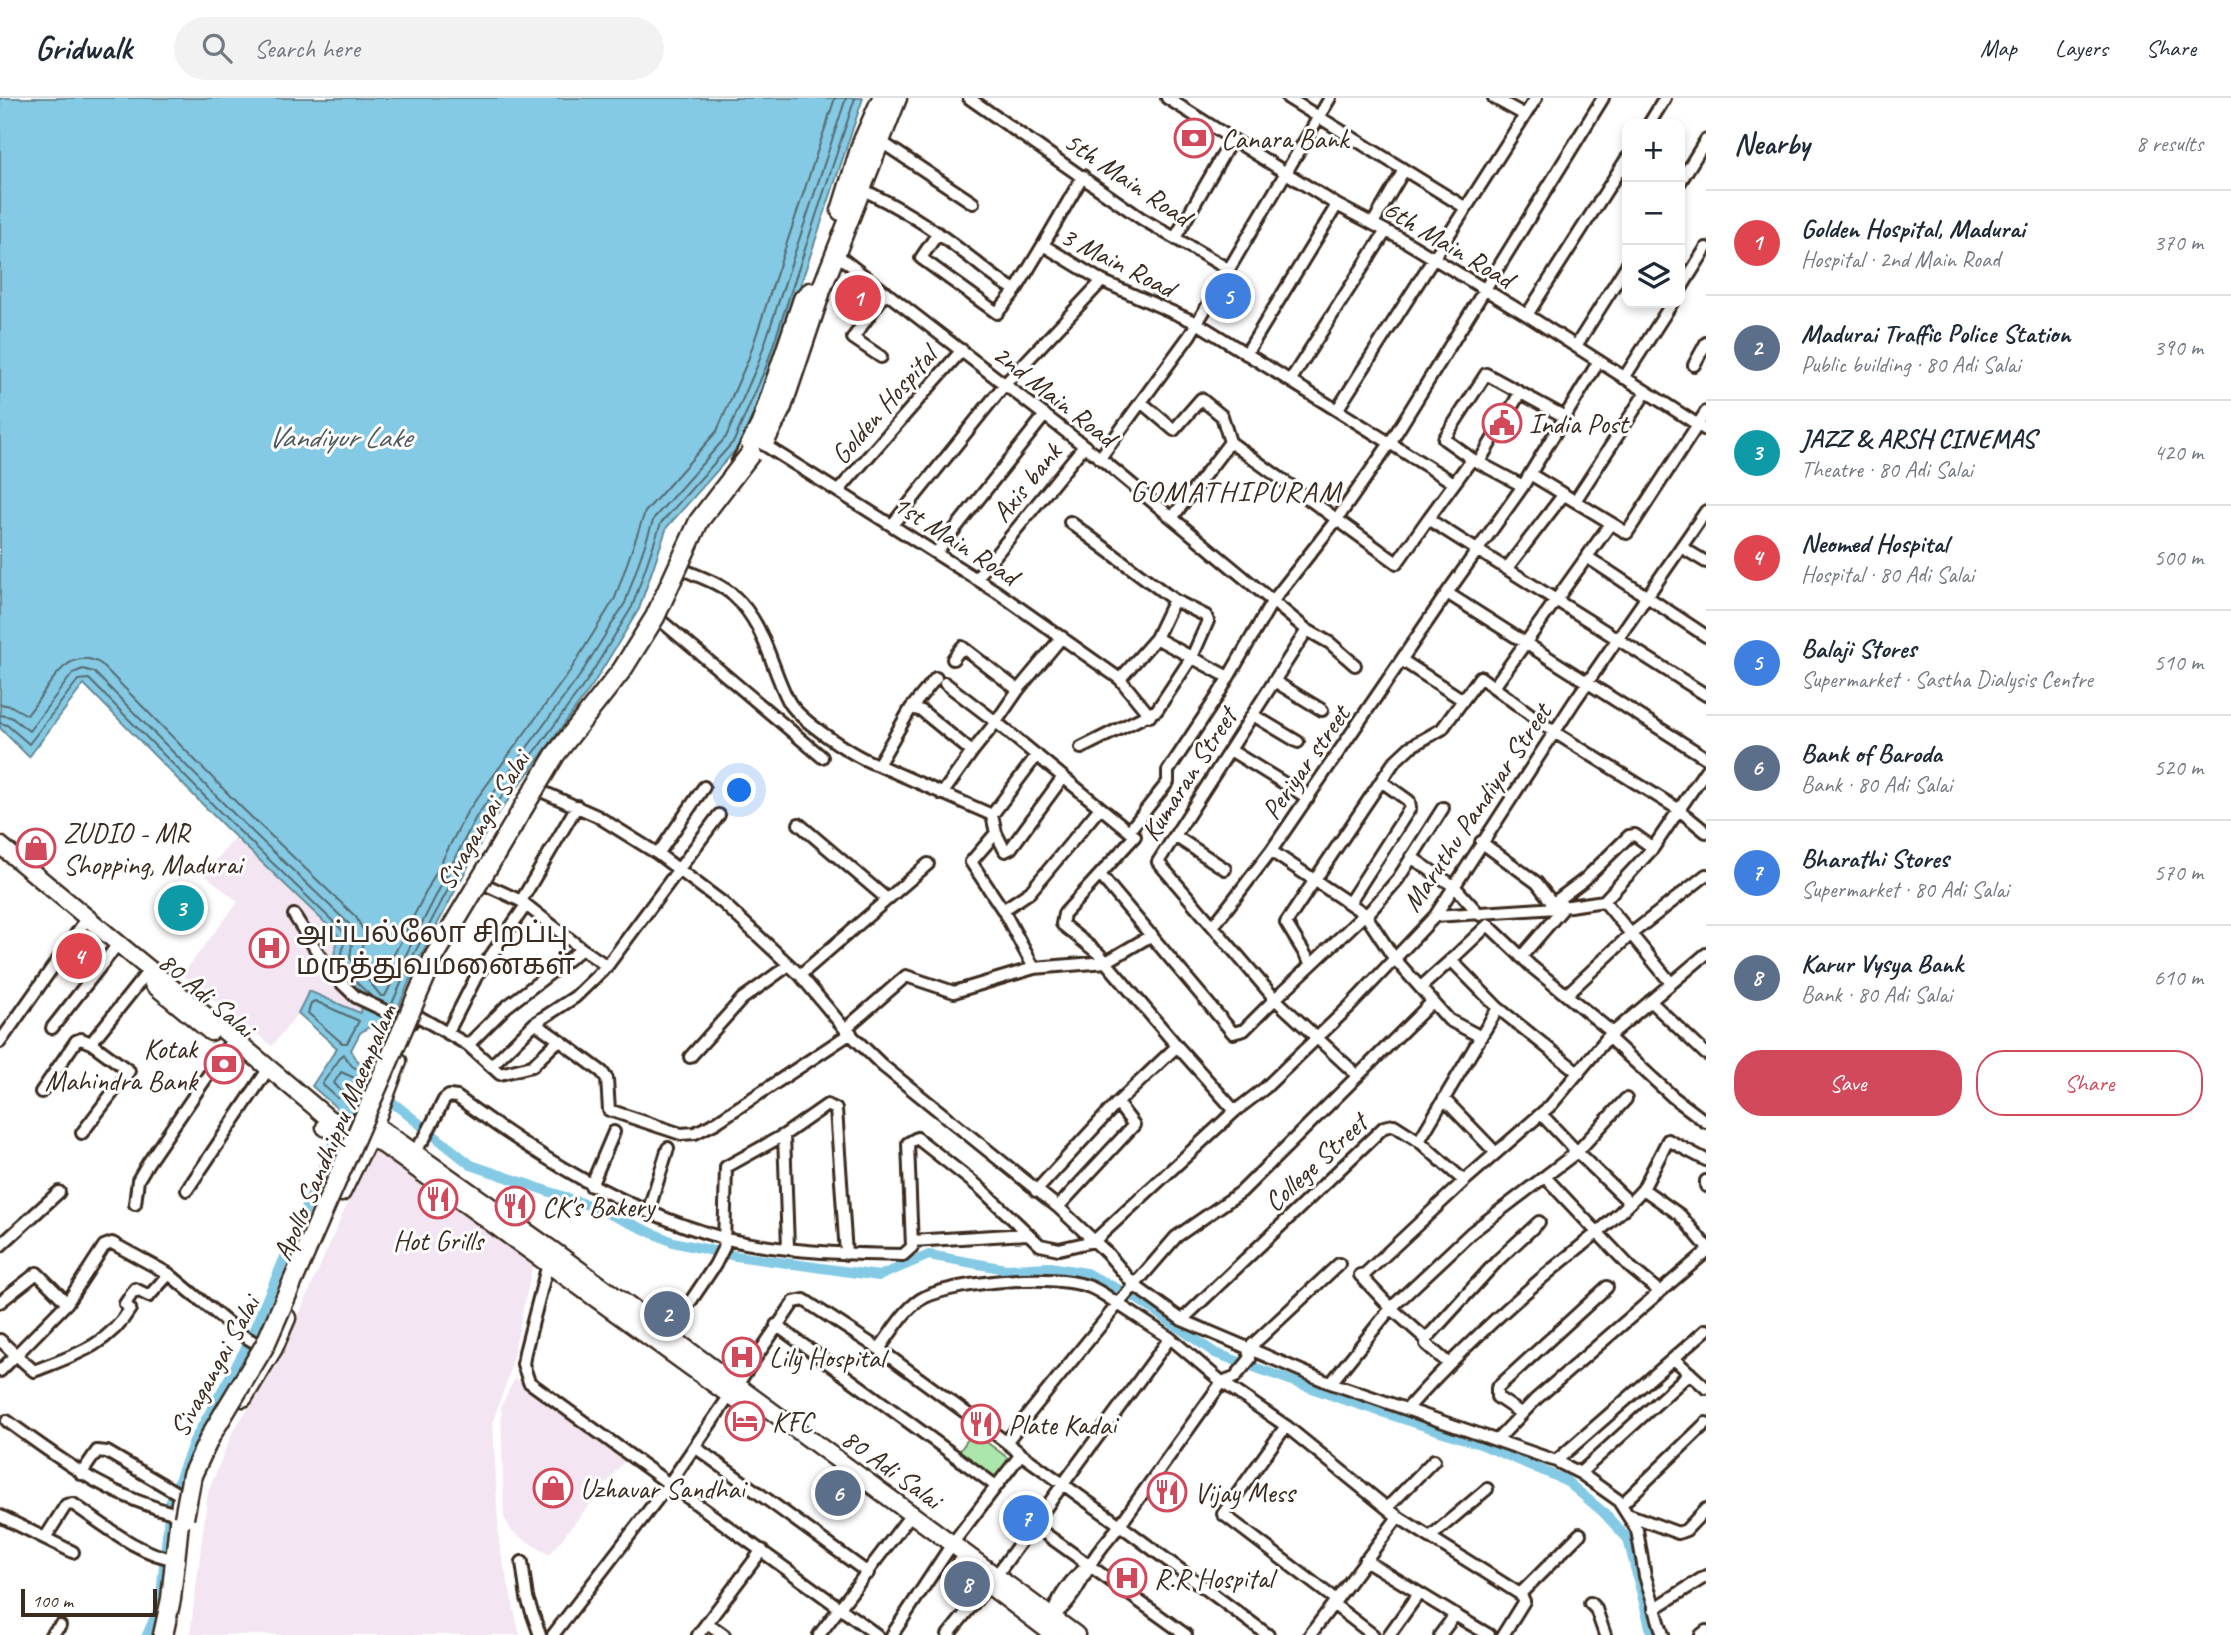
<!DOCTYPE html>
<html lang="en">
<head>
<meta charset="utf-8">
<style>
  body { margin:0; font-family:Caveat,"Noto Sans Tamil",sans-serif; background:#f2f2f3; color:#1f2937 }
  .controls { position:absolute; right:21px; top:21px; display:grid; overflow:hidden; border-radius:14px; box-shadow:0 4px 10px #0003 }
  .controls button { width:63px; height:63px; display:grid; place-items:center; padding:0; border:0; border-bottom:2px solid #e0e1e3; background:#fff; color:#1f2937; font:35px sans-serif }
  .scale { position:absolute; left:21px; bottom:18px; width:136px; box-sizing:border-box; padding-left:7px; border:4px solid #3b2a1e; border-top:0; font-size:19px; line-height:24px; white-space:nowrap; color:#3b2a1e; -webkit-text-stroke:5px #fff; paint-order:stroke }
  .you { position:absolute; left:740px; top:693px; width:24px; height:24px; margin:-18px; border:5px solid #fff; border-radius:50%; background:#1a73e8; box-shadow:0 0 0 10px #1a73e833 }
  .badge { display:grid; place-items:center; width:46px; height:46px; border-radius:50%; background:#d1495b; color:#fff; font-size:23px; font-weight:700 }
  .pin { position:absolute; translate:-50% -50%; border:4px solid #fff; box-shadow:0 2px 7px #0006 }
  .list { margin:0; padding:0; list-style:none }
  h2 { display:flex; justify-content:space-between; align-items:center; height:91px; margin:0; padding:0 28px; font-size:30px }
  h2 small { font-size:23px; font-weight:400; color:#747a83 }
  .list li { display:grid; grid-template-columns:46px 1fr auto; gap:21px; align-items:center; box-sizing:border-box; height:105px; padding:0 28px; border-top:2px solid #e0e1e3 }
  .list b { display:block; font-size:26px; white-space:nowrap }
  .list p { margin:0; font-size:23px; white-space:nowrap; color:#747a83 }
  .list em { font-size:23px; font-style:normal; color:#747a83 }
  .actions { display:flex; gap:14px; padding:21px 28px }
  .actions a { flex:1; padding:16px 0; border:2px solid #d1495b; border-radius:28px; text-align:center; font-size:24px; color:#d1495b }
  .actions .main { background:#d1495b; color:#fff }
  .icon { flex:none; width:38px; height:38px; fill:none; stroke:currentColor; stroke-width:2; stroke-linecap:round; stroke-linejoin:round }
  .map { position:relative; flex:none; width:1706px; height:1537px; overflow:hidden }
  header { display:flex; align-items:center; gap:42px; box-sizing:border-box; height:98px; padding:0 35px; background:#fff; border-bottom:2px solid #e0e1e3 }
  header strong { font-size:33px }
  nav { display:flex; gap:38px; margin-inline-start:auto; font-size:24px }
  .search { width:490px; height:63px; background:#f2f2f3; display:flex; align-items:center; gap:18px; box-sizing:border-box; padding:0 24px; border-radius:38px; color:#747a83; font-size:26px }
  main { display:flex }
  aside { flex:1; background:#fff }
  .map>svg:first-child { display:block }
</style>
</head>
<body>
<header>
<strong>Gridwalk</strong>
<div class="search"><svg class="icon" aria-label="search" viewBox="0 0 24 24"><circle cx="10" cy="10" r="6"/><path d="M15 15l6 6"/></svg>Search here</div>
<nav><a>Map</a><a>Layers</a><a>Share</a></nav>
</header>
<main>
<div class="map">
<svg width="1706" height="1537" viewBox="0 0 1706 1537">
  <rect width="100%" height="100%" fill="#fff"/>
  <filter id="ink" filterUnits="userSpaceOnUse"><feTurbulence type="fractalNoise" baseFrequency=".0143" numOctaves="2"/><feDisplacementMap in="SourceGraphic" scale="14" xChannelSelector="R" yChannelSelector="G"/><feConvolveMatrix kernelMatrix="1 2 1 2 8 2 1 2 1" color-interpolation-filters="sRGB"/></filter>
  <g filter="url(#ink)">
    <path fill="#f3e6f2" d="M235,740L338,837L365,901L360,916L309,893L298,915L272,948L182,877L238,804L204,776Z
      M372,1049L534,1161L509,1277L493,1323L499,1445L520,1537H190L208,1394L233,1333L276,1269Z
      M515,1280L626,1361L549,1457L512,1434L504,1419L501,1308Z"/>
    <path fill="#abe7ad" stroke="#738866" stroke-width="2" d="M973,1334L1012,1363L992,1389L954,1361Z"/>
    <path fill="#84cae5" stroke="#678a95" stroke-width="2" d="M0,0H863L772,272L740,347L667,429L639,511L592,588L490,727L420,859L397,912L392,938L369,929L360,935L351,952L357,962L386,981L371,1009L359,1004L352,1019L340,1013L312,988L337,950L298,915L309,893L360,915L365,901L350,888L333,862L338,837L224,728L84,586L29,659L0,630Z"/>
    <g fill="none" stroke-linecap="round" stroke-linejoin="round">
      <path stroke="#586a6e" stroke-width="2" d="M0,606L11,608L27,617C46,596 65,544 101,566L242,710L356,819L364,834L361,857L375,876L383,878L467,714L570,573L615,500L645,414L717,333L748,262L835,0
        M0,617L11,619L29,633L73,575L83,571L94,574L235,717L349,826L353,837L350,860L381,898H385L476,719L579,579L625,505L654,420L726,339L758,266L846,0
        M0,625L7,627L29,646L78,582L89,581L229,723L342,832L345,838L341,861L356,884L371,898
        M315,903L359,923L347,945H342L308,915L311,905Z
        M391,908L414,856L484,723L586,584L632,509L661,425L734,343L766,269L855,0
        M341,974L359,982L360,987L342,994L334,985Z
        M362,997L355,999L346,1008L322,986L343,956L352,968L370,979"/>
      <path stroke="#84cae5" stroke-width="10" d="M382,996L471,1067L591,1108L673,1144L736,1158L879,1178L929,1157L1006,1171L1050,1169L1086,1175L1136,1200L1215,1255L1342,1301L1480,1346L1565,1382L1603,1414L1628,1441L1652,1537
        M147,1537L160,1508L170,1406L194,1343L246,1250L332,1049L343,1001"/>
      <defs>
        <path id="minor" d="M969,0L1142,121L1228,171
          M1167,0L1337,107L1405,143L1527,217L1706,332
          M1288,0L1466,110
          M1494,0L1525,17
          M1649,26L1665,0
          M880,43L973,105
          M1680,84L1706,42
          M861,91C898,108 931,129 963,154C981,167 995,182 1016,192L1043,147L1102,183L1197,225L1454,385
          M1373,125L1404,72
          M938,135L921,160L997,215L1016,192
          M1175,140L1232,41
          M1043,147L1083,78
          M836,156L1100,360L1307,532L1330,545L1355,567
          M1680,192L1706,150
          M1527,217L1627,60
          M1576,248L1627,167
          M1246,256L1337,107
          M881,259L853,240L886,194
          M1694,267L1706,245
          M1624,280L1672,205
          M1290,283L1386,133
          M1141,304L1174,332L1201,301L1222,318L1230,344
          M1337,312L1536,0
          M763,346L997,494L1120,581
          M1100,360L1190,237L1330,0
          M1472,361L1444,341L1486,276L1565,319
          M1479,364L1520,295
          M1530,376L1523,388L1472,361L1428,421L1706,597
          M839,392L962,252
          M1575,403L1646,294
          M1172,420L1230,344L1397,465L1428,421
          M1070,424L1174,502L1156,540L1228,579
          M1611,425L1627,435L1706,314
          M892,427L1005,286L1102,183
          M1681,449L1706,464
          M936,455L1045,317
          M1587,459L1706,538
          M1507,470L1564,396
          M682,471C700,479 720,485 734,498C765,526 770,567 788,602C798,622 856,660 878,667L911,610L922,613L972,654L996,624L1135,738L1064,816L1062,826L1099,856L1177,948
          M976,481L1084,348
          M1447,495L1523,388
          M659,521L822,659
          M1403,563L1463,602
          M1274,583L1322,612
          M945,585L996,624L1018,592L962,549L953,561
          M1494,589L1611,425L1530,376L1599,263
          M1018,592L1062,539
          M911,610L936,580
          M1253,617L1298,644
          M1150,618L1120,581L1156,540
          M1081,650L1157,612L1192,559L1208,523L1206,518L1174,502
          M1230,652L1308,700
          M1037,657L992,717L996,735L1005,753L1011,750L1063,679
          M878,667L992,717
          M532,689L597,718L658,756L723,805L800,877L845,931L883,968L1058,1109L1107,1155L1135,1188L1182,1222L1325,1283L1556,1363L1580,1375L1618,1402L1637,1432L1645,1478L1663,1537
          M942,696L972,654
          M799,726L887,801
          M1129,733L1168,684V673L1217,599L1272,504L1337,421L1390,345L1603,0
          M996,735L971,764L1003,812
          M1175,738L1225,771
          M1481,744L1537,785L1556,810
          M658,756L704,689
          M1411,759L1455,789L1480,817
          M1101,778L1233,935L1244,932L1275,901L1158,764L1307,532
          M521,803L577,708
          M1604,803L1653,750L1706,672
          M1349,805L1410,710L1409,703L1381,683
          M1552,806L1584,782L1629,738L1635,737L1653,750
          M1365,816L1394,860L1449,922L1481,939
          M294,817L331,875L356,899L411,925
          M1366,818L1398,781L1443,710
          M1435,818L1556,810L1604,803L1671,885
          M1214,827L1271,753
          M582,851L607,868L719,717
          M1521,859L1565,808
          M1311,866L1286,825L1394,664L1410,649L1442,631L1480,579L1554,634L1678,711L1706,734
          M1034,870L1106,864L1152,837
          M800,877L928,766
          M1421,889L1451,862
          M1566,897L1631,836L1706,777
          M1650,903L1706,956
          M1498,910L1451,862L1488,827L1532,869L1613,935
          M416,917L468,947L500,976L532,968L559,942L602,974L607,981L609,1012L681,1036L695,1035L715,1025L851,935
          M52,930L118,846
          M845,931L906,878L954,894L1034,870L1003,812L1030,794L1099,711
          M448,934L476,879L526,807
          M1608,939L1673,999L1706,1024
          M559,942L535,925L575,899L607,868
          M0,944L88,819
          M468,947L506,909L582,851L521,803L484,786
          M690,959L742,901L789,867
          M491,968L535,925
          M1358,978L1275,901L1365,816L1271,753L1447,495L1706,660
          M41,994L76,943L81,941L91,945L150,871
          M1444,1001L1496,1055
          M1626,1001L1577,1054L1630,1105
          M82,1035L129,973L91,945
          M784,1037L788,1149
          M1419,1043L1464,1083
          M413,1054L424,1041L444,1002L449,998L457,999C540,1060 623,1112 723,1140C777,1154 848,1156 903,1157L912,1149L908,1045L917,1040L979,1089L1040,1147L1059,1151L1094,1143
          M1706,1062L1668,1042L1643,1091L1680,1117L1706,1148
          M1545,1079L1631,1170L1660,1194
          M1706,1083V1088
          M591,1088L614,1034
          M187,1092L269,970
          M1036,1093L1117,1005
          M135,1106L138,1082L148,1065L228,948L235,943
          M1058,1109L1134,1027L1117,1005L1177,948L1235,1013
          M648,1114L668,1050
          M912,1143L1027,1136
          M1094,1143L1235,1013L1265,990L1350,908L1435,818L1574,604L1706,413
          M0,1148L59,1094
          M549,1162L525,1254L523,1266L529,1284L877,1537
          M169,1176L149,1198L135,1191L125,1206L130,1211C108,1248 72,1258 34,1273L16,1257L67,1205L104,1148L112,1145L169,1176L242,1237L261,1248
          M0,1204L37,1175L67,1205
          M1182,1222L1384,1029L1394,1027L1419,1043L1498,910L1579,975
          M776,1227L996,1388
          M666,1240L715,1167L724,1149L726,1069L784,1037L827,1007L836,1011L846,1156
          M1426,1241L1391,1210L1360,1177L1365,1176L1464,1083L1551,1007L1608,939L1706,856
          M0,1242L16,1257L0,1273
          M879,1251L1006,1344
          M1674,1261L1706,1290
          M1449,1266L1426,1246V1241L1498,1162L1539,1124
          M1331,1285L1391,1210L1472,1134L1577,1054L1541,1016
          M1407,1311C1446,1267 1489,1226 1534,1187C1570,1155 1610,1128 1643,1091
          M1522,1316L1497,1299V1290L1607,1189
          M7,1323C67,1366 107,1398 180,1417
          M1286,1328L1223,1416L1336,1502
          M1498,1341L1536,1301L1706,1154
          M695,1349L868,1475
          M1021,1356L1120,1427L1222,1284L1235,1279L1250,1261L1248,1251L1339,1166
          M1556,1363L1706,1232
          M1580,1375L1690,1275
          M81,1376L97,1353L107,1354L182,1398
          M1621,1407L1706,1325
          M1387,1410L1434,1362
          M1627,1416L1678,1435L1686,1432L1706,1411
          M0,1418L73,1454
          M1398,1419L1520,1496L1524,1503L1503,1537
          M1033,1427L1186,1537
          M1430,1439L1487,1391
          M45,1440L66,1407L73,1406C103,1426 139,1457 175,1461
          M1365,1462L1455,1517
          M522,1464L527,1500L540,1537
          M1090,1467C1072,1478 1057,1500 1052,1519C1070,1506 1080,1487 1090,1467C1097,1453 1110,1440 1120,1427L1268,1537
          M1520,1496L1580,1436
          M1590,1505L1596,1511L1605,1537
          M1333,1506L1373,1537
          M1654,1511L1706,1478
          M707,1525L724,1537
          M51,1537L60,1528
          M553,1537L669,1386L794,1204L804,1202L879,1251C892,1234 906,1208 925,1199C960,1183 1055,1175 1090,1189C1100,1193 1109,1200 1118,1206L1176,1139L1241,1094L1433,903
          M698,1537L762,1452
          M819,1537L906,1423
          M892,1537L952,1446L1021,1356L1006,1344L1118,1206L1170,1240L1222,1284L1286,1328L1398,1419L1310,1537
          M948,1537L995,1479L1170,1240
          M1389,1537L1419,1495
          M1440,1537L1455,1517L1489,1537
          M1701,1537L1706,1533"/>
        <path id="secondary" d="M0,747C109,839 220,928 329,1021L345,1027L368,1022L555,1154L1076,1537
          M153,886L211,934
          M325,1029L355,1044L373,1042L381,1045L739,1304
          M961,1466L1054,1537"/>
        <path id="primary" d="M841,113L862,45L882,0
          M816,205L897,0
          M765,343L782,309L820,196
          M740,367L761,326L803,201L810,194
          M341,1094L371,1033L397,963
          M243,1299L273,1250L286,1220
          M163,1537L171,1501L181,1405"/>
      </defs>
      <use href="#minor" stroke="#3b2a1e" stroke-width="16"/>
      <use href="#secondary" stroke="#3b2a1e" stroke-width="21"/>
      <use href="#primary" stroke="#3b2a1e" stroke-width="23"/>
      <use href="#minor" stroke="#fff" stroke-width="10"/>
      <use href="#secondary" stroke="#fff" stroke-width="16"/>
      <use href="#primary" stroke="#fff" stroke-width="18"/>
      <defs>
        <path id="primary-bridge" d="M184,1420L192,1377L211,1337L265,1247L434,859L555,657L622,572L655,519L699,423L751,355"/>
      </defs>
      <use href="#primary-bridge" stroke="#3b2a1e" stroke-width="23" stroke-linecap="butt"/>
      <use href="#primary-bridge" stroke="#fff" stroke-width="18"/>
    </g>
  </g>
  <defs>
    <symbol id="bank-ring" viewBox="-11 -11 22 22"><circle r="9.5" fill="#fff" stroke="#d1495b" stroke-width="1.5"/><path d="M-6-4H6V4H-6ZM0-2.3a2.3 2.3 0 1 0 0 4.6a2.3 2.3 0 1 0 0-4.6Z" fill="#d1495b"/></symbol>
    <symbol id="civic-ring" viewBox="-11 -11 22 22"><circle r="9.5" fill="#fff" stroke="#d1495b" stroke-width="1.5"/><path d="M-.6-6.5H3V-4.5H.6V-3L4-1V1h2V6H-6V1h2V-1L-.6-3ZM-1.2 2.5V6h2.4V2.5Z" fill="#d1495b"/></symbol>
    <symbol id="shop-ring" viewBox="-11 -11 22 22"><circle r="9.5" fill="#fff" stroke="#d1495b" stroke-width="1.5"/><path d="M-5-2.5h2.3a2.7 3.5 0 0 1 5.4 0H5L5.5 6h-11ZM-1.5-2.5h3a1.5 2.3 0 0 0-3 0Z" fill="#d1495b"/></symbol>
    <symbol id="hospital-ring" viewBox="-11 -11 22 22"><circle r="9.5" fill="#fff" stroke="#d1495b" stroke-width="1.5"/><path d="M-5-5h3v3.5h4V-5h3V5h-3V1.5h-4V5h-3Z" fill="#d1495b"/></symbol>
    <symbol id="restaurant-ring" viewBox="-11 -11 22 22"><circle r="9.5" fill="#fff" stroke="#d1495b" stroke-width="1.5"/><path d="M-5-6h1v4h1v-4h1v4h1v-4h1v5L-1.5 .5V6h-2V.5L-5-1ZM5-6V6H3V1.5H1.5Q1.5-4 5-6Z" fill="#d1495b"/></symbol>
    <symbol id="hotel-ring" viewBox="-11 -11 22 22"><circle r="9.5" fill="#fff" stroke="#d1495b" stroke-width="1.5"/><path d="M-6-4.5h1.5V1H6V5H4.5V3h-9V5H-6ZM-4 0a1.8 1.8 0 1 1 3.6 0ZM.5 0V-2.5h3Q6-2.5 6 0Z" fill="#d1495b"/></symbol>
  </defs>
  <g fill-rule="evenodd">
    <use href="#bank-ring" x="1172" y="18" width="44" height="44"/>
    <use href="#civic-ring" x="1480" y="303" width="44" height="44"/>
    <use href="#shop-ring" x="14" y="728" width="44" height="44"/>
    <use href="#hospital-ring" x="247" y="828" width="44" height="44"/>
    <use href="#bank-ring" x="202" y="944" width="44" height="44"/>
    <use href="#restaurant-ring" x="416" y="1079" width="44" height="44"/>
    <use href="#restaurant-ring" x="493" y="1086" width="44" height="44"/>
    <use href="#hospital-ring" x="720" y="1237" width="44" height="44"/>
    <use href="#hotel-ring" x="723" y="1301" width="44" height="44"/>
    <use href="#restaurant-ring" x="959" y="1304" width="44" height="44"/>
    <use href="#shop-ring" x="531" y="1368" width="44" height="44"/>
    <use href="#restaurant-ring" x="1145" y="1372" width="44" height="44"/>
    <use href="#hospital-ring" x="1105" y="1458" width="44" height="44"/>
  </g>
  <g text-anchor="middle" stroke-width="6" stroke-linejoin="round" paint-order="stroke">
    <g font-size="28" fill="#3b2a1e" stroke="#fff" text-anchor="start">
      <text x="1221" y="50">Canara Bank</text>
      <text x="1529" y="335">India Post</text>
      <text x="63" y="744">ZUDIO - MR<tspan x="63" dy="32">Shopping, Madurai</tspan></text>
      <text x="296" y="844">அப்பல்லோ சிறப்பு<tspan x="296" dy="32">மருத்துவமனைகள்</tspan></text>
      <text x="197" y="960" text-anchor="end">Kotak<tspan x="197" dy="32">Mahindra Bank</tspan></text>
      <text x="542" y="1118">CK's Bakery</text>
      <text x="438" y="1152" text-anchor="middle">Hot Grills</text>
      <text x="769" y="1269">Lily Hospital</text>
      <text x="772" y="1333">KFC</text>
      <text x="1008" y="1336">Plate Kadai</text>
      <text x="580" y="1400">Uzhavar Sandhai</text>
      <text x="1194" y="1404">Vijay Mess</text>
      <text x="1154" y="1490">R.R Hospital</text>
    </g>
    <g font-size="28" fill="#3b2a1e" stroke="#fff">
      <text transform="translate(1128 80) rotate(34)" y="10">5th Main Road</text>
      <text transform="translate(1449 145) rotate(31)" y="10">6th Main Road</text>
      <text transform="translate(1118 163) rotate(27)" y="10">3 Main Road</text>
      <text transform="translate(1055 297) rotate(38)" y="10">2nd Main Road</text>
      <text transform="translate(883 307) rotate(-49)" y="10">Golden Hospital</text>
      <text transform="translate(1026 384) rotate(-51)" y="10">Axis bank</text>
      <text transform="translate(956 441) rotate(33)" y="10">1st Main Road</text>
      <text transform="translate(1305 664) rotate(-55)" y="10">Periyar street</text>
      <text transform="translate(1188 676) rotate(-57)" y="10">Kumaran Street</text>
      <text transform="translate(1476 709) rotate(-56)" y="10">Maruthu Pandiyar Street</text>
      <text transform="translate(482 722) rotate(-59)" y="10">Sivagangai Salai</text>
      <text transform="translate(207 896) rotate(40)" y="10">80 Adi Salai</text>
      <text transform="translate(334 1034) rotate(-67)" y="10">Apollo Sandhippu Maempalam</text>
      <text transform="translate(1315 1064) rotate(-43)" y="10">College Street</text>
      <text transform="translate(214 1268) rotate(-61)" y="10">Sivagangai Salai</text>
      <text transform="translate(892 1370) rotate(36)" y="10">80 Adi Salai</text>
    </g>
    <g font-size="30" font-style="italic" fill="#515a5a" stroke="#fff">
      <text x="339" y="349">Vandiyur Lake</text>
    </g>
    <g font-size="30" letter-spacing="2" fill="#3b2a1e" stroke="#fff">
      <text x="1236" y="403">GOMATHIPURAM</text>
    </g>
  </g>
</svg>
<div class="controls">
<button>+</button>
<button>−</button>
<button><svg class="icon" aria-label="layers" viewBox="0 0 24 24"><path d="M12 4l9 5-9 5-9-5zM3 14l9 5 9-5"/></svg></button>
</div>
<div class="scale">100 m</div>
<div class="you"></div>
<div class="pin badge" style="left:858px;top:200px;background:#e0444e">1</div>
<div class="pin badge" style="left:667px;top:1216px;background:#5c6f8a">2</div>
<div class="pin badge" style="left:181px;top:810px;background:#0f9aa8">3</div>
<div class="pin badge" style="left:79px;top:858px;background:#e0444e">4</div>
<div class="pin badge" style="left:1228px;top:198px;background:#3f7fe0">5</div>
<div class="pin badge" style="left:838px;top:1395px;background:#5c6f8a">6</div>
<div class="pin badge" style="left:1026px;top:1420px;background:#3f7fe0">7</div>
<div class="pin badge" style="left:967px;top:1486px;background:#5c6f8a">8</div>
</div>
<aside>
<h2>Nearby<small>8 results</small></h2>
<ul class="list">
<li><span class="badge" style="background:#e0444e">1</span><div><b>Golden Hospital, Madurai</b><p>Hospital · 2nd Main Road</p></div><em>370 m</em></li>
<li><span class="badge" style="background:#5c6f8a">2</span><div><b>Madurai Traffic Police Station</b><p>Public building · 80 Adi Salai</p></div><em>390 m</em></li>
<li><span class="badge" style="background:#0f9aa8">3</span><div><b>JAZZ &amp; ARSH CINEMAS</b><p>Theatre · 80 Adi Salai</p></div><em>420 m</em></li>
<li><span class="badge" style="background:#e0444e">4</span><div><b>Neomed Hospital</b><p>Hospital · 80 Adi Salai</p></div><em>500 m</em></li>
<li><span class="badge" style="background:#3f7fe0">5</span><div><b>Balaji Stores</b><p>Supermarket · Sastha Dialysis Centre</p></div><em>510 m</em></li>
<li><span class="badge" style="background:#5c6f8a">6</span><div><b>Bank of Baroda</b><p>Bank · 80 Adi Salai</p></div><em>520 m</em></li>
<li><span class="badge" style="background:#3f7fe0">7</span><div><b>Bharathi Stores</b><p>Supermarket · 80 Adi Salai</p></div><em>570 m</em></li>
<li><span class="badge" style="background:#5c6f8a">8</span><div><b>Karur Vysya Bank</b><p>Bank · 80 Adi Salai</p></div><em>610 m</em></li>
</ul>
<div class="actions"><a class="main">Save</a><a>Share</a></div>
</aside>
</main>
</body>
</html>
